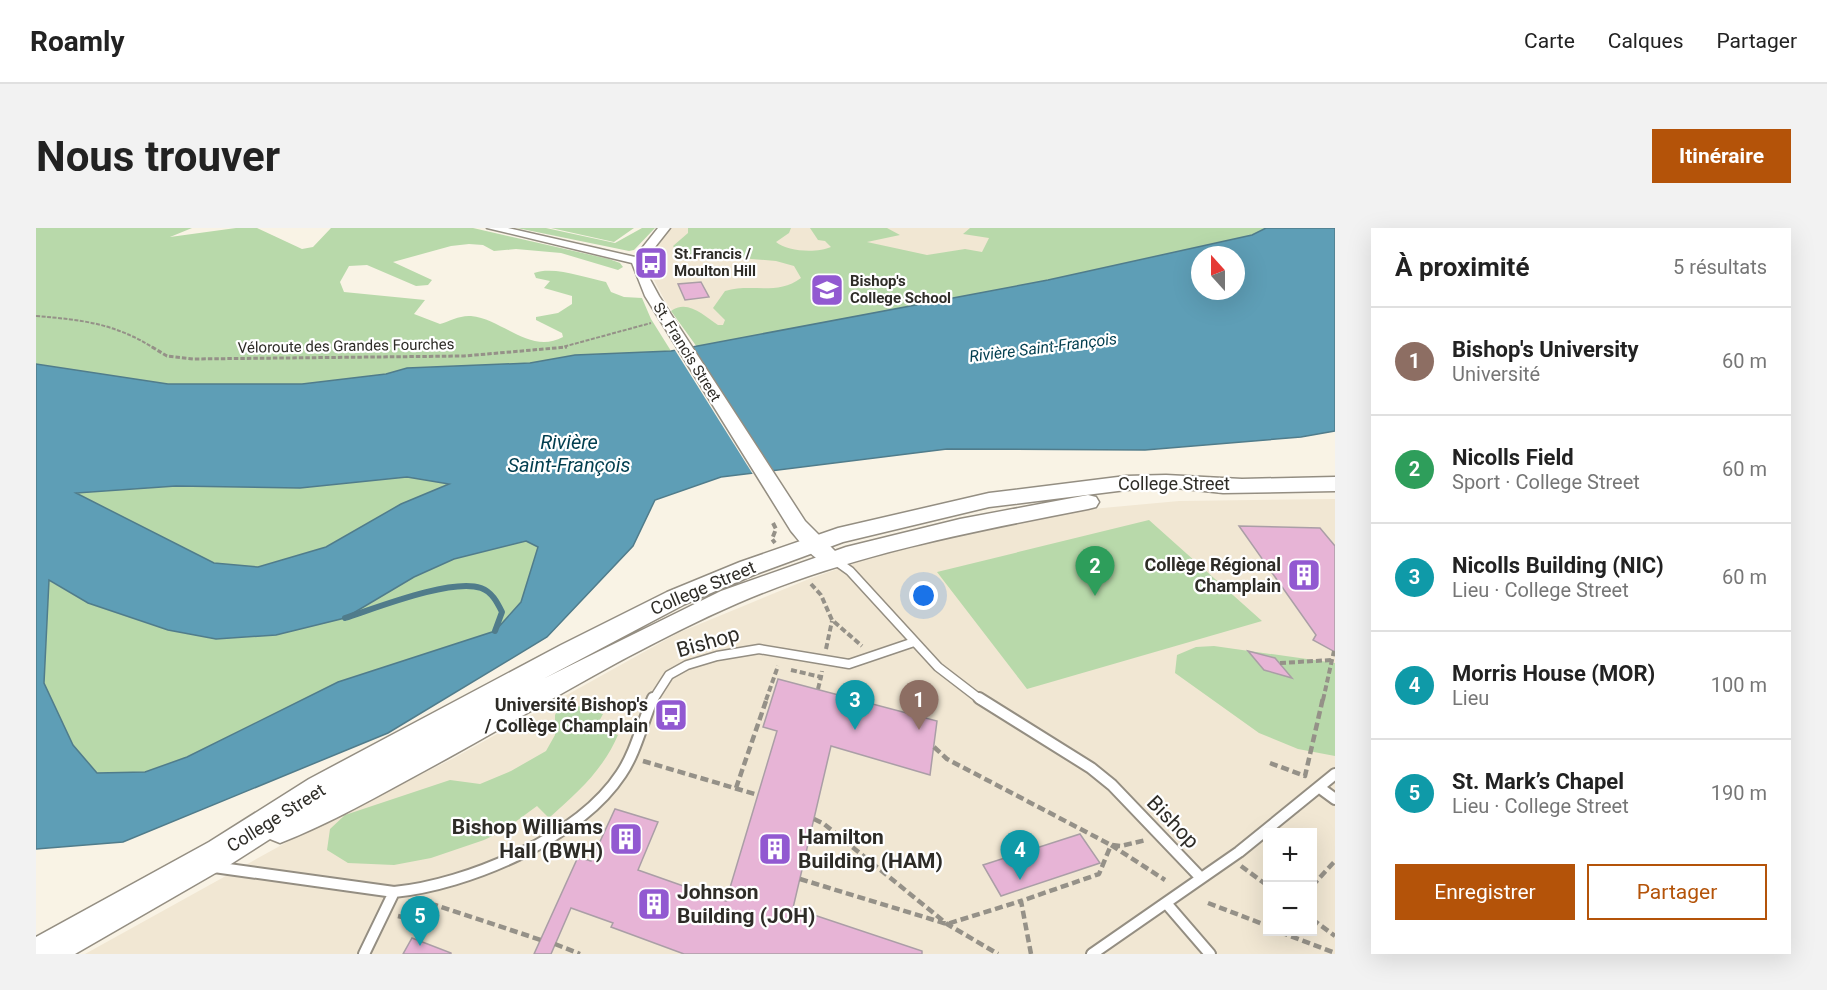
<!DOCTYPE html>
<html lang="fr">
<head>
<meta charset="utf-8">
<style>
  body { margin:0; font-family:Roboto,sans-serif; background:#f2f2f2; color:#222 }
  .controls { position:absolute; right:18px; bottom:18px; display:grid; overflow:hidden; border-radius:0px; box-shadow:0 6px 24px #0002 }
  .controls button { width:54px; height:54px; display:grid; place-items:center; padding:0; border:0; border-bottom:2px solid #e0e0e0; background:#fff; color:#222; font:30px sans-serif }
  .compass { position:absolute; left:1155px; top:18px; width:54px; height:54px; border-radius:50%; background:#fff; box-shadow:0 6px 24px #0002; rotate:339deg }
  .you { position:absolute; left:888px; top:368px; width:21px; height:21px; margin:-15px; border:4px solid #fff; border-radius:50%; background:#1a73e8; box-shadow:0 0 0 9px #1a73e833 }
  .badge { display:grid; place-items:center; width:39px; height:39px; border-radius:50%; background:#b45309; color:#fff; font-size:20px; font-weight:700 }
  .pin { position:absolute; translate:-50% -50px; filter:drop-shadow(0 2px 3px #0008) }
  .pin::after { content:''; position:absolute; top:32px; width:21px; height:18px; background:inherit; clip-path:polygon(0 0,100% 0,50% 100%) }
  .list { margin:0; padding:0; list-style:none }
  h2 { display:flex; justify-content:space-between; align-items:center; height:78px; margin:0; padding:0 24px; font-size:26px }
  h2 small { font-size:20px; font-weight:400; color:#767676 }
  .list li { display:grid; grid-template-columns:39px 1fr auto; gap:18px; align-items:center; box-sizing:border-box; height:108px; padding:0 24px; border-top:2px solid #e0e0e0 }
  .list b { display:block; font-size:22px; white-space:nowrap }
  .list p { margin:0; font-size:20px; white-space:nowrap; color:#767676 }
  .list em { font-size:20px; font-style:normal; color:#767676 }
  .actions { display:flex; gap:12px; padding:18px 24px }
  .actions a { flex:1; padding:14px 0; border:2px solid #b45309; border-radius:0px; text-align:center; font-size:21px; color:#b45309 }
  .actions .main { background:#b45309; color:#fff }
  .map { position:relative; flex:none; width:1299px; height:726px; overflow:hidden; border-radius:0px }
  header { display:flex; align-items:center; gap:36px; box-sizing:border-box; height:84px; padding:0 30px; background:#fff; border-bottom:2px solid #e0e0e0 }
  header strong { font-size:28px }
  nav { display:flex; gap:33px; margin-inline-start:auto; font-size:21px }
  .intro { display:flex; align-items:center; justify-content:space-between; box-sizing:border-box; height:144px; padding:0 36px }
  h1 { margin:0; font-size:42px }
  .button { padding:15px 27px; border-radius:0px; background:#b45309; color:#fff; font-size:21px; font-weight:700 }
  main { display:flex; gap:36px; padding:0 36px }
  aside { flex:1; background:#fff; border-radius:0px; box-shadow:0 6px 24px #0002 }
  .map>svg:first-child { display:block }
</style>
</head>
<body>
<header>
<strong>Roamly</strong>
<nav><a>Carte</a><a>Calques</a><a>Partager</a></nav>
</header>
<div class="intro"><h1>Nous trouver</h1><a class="button">Itinéraire</a></div>
<main>
<div class="map">
<svg width="1299" height="726" viewBox="0 0 1299 726">
  <rect width="100%" height="100%" fill="#f9f3e5"/>
  <path fill="#f1e7d3" fill-rule="evenodd" d="M635,0H1230L661,119L628,71L611,39V30Z
    M1299,271V726H49L280,598L416,531L642,405L773,351L844,326L949,299L1023,284L1143,273ZM1232,604H1276V704H1232Z"/>
  <path fill="#b8d9aa" d="M0,0H156L134,9L200,0H221L266,21L277,19L295,0H437L573,31L584,35L587,39L582,42L525,25L480,21L458,23L447,17L433,16L415,18L357,34L396,52L392,57L380,58L331,37L313,38L304,54L308,64L389,72L378,86L404,96C414,93 424,87 435,88C467,91 494,127 527,109L526,105L500,92V89L522,85L536,76V68L508,60L514,53L500,50L498,45C519,38 549,50 570,54L575,64L588,69L606,70L615,91L635,123L539,127L494,135L371,140L350,146L266,156H132L0,136Z
    M481,0H510L579,15L606,0H619L598,22L593,23Z
    M515,0H598L578,14Z
    M652,0H755L753,5L740,14C751,24 782,25 795,19L789,13L782,12L774,0H851L864,7L831,14L891,27L929,21L946,24L953,10L927,6L934,0H1230L1216,7L1012,52L661,119L635,83C652,71 668,88 682,97H687L689,92L677,80L689,63C716,55 741,68 765,50L758,38L740,33L642,25L637,18L652,5Z
    M371,249L414,256L365,276L290,319L222,339L178,335L38,265L140,258L264,260Z
    M1113,292L1226,393L991,461L901,344Z
    M490,313L502,319L485,374L459,403L302,454L151,529L109,544L61,545L37,517L8,455L12,352L52,375L132,402L180,411L240,407L418,331Z
    M1178,418L1299,435V528L1262,521L1223,505L1139,445L1141,427L1160,419Z
    M536,476L567,486L560,499L582,507C567,542 542,564 513,590L501,578L467,603L448,612L395,630L358,637L312,635L291,622L294,601L309,587L414,552L444,556L475,543L510,523L519,507V487L523,480Z"/>
  <path fill="#5e9eb6" stroke="#507c8b" stroke-width="1.5" fill-rule="evenodd" d="M1230,0H1299V203L1265,209L1109,222L911,221L685,249L619,272L597,318L511,409L352,505L87,614L0,621V136L132,156H266L350,146L371,140L494,135L539,127L635,123L1012,52L1216,7ZM1164,27H1200V63H1164ZM371,249L413,256L365,276L290,319L222,339L178,335L40,265L140,258L264,260ZM490,313L502,319L485,374L459,403L302,454L151,529L109,544L61,545L37,517L8,455L13,352L52,375L132,402L180,411L240,407L309,390L378,349L418,331Z"/>
  <path fill="#f9f3e5" d="M654,117L739,245L718,248L637,119Z"/>
  <g fill="none" stroke-linecap="round" stroke-linejoin="round">
    <path stroke="#507c8b" stroke-width="6" d="M309,390C340,380 415,350 445,360C456,364 461,374 466,384L459,403"/>
  </g>
  <path fill="#e7b4d6" stroke="#aa9ea6" stroke-width="1.5" d="M665,54L673,69L649,72L642,56Z
    M1203,298L1284,300L1299,318V424L1277,412L1280,407Z
    M1212,423L1239,430L1256,450L1228,442Z
    M742,451L901,493L894,547L795,518L757,680L886,723V726H648L575,699L577,695L535,680L515,726H498L542,629L555,633L579,581L622,594L602,642L690,673L741,503L727,499Z
    M1044,606L1064,635L965,668L947,637Z
    M376,710L415,725V726H367Z"/>
  <g fill="none" stroke-linecap="round" stroke-linejoin="round">
    <defs>
      <path id="service-far1" d="M800,333L814,343L902,439L945,472
        M617,472L633,447L651,437L681,428L723,421L813,436L878,414"/>
      <path id="service" d="M943,470L1055,540L1076,557L1165,650
        M1284,560L1299,571
        M178,639L358,664C431,657 543,610 585,546C600,524 606,495 617,470
        M1130,675L1174,726
        M328,726L358,664
        M1056,726L1203,624L1299,546"/>
      <path id="tertiary" d="M451,0H472L599,29L622,0H634L608,33L610,44L623,68L769,293L807,331L804,336C784,342 766,316 755,303L609,68L596,35Z"/>
      <path id="secondary" d="M1130,247L1206,251L1299,249V263L1187,265L1130,259L1090,262L953,279L807,314L720,346L649,376L509,450L685,363L810,319L924,291L1052,267L1060,269L1063,274L1060,279L1052,281C933,304 814,327 702,375C594,422 493,486 390,542C342,568 295,595 244,615L234,611L195,636L39,726H0V709L173,614L273,551L525,417L631,364L704,334L802,300L953,265L1090,248Z"/>
    </defs>
    <use href="#service-far1" stroke="#948e82" stroke-width="11"/>
    <use href="#service" stroke="#948e82" stroke-width="14"/>
    <use href="#tertiary" stroke="#948e82" stroke-width="3"/>
    <use href="#secondary" stroke="#948e82" stroke-width="3"/>
    <path stroke="#959188" stroke-width="2" stroke-dasharray="4 1.5" stroke-linecap="butt" d="M0,88C47,92 77,95 118,120
      M523,120L615,95"/>
    <path stroke="#959188" stroke-width="3" stroke-dasharray="4.5 2" stroke-linecap="butt" d="M116,119L131,128L157,131L428,128L531,119"/>
    <path stroke="#959188" stroke-width="4" stroke-dasharray="6 3" stroke-linecap="butt" d="M737,295L740,301L736,311L739,315
      M775,356L785,367L796,392L826,418
      M790,421L796,393
      M1244,435L1296,432
      M755,442L785,449L786,443
      M782,461L785,449
      M730,472L742,438
      M1287,472L1298,423"/>
    <path stroke="#959188" stroke-width="4.5" stroke-dasharray="8 4" stroke-linecap="butt" d="M898,519L911,531L1075,617L1085,618L1110,612
      M607,533L722,567
      M1234,535L1269,548L1287,470
      M700,560L731,470
      M778,591L788,596L911,696L962,726
      M1205,638L1232,658
      M764,651L911,696L985,673
      M1276,658L1299,633
      M1172,675L1232,698
      M362,688L370,690L387,678L399,677L505,712
      M1276,691L1299,708
      M1244,704L1299,725
      M519,716L544,726
      M995,726L985,673L1063,646L1075,617L1129,652"/>
    <use href="#service-far1" stroke="#fff" stroke-width="8"/>
    <use href="#service" stroke="#fff" stroke-width="10"/>
    <use href="#tertiary" fill="#fff" fill-rule="evenodd"/>
    <use href="#secondary" fill="#fff" fill-rule="evenodd"/>
  </g>
  <defs>
    <symbol id="bus-square" viewBox="-11 -11 22 22"><rect x="-9" y="-9" width="18" height="18" rx="4" fill="#9259d1" stroke="#fff"/><path d="M-5-6H5V4H4V6H2V4H-2V6H-4V4H-5ZM-3.5-4V0h7V-4ZM-3.5 1.2v1.5H-2V1.2ZM2 1.2v1.5H3.5V1.2Z" fill="#fff"/></symbol>
    <symbol id="school-square" viewBox="-11 -11 22 22"><rect x="-9" y="-9" width="18" height="18" rx="4" fill="#9259d1" stroke="#fff"/><path d="M0-5L7-2L0 1L-7-2ZM-4 1L0 2.5L4 1V4Q0 6-4 4Z" fill="#fff"/></symbol>
    <symbol id="building-square" viewBox="-11 -11 22 22"><rect x="-9" y="-9" width="18" height="18" rx="4" fill="#9259d1" stroke="#fff"/><path d="M-4-6H4V6H1V3H-1V6H-4ZM-2.5-4.3h1.7v1.8h-1.7ZM.8-4.3h1.7v1.8H.8ZM-2.5-1h1.7V.8h-1.7ZM.8-1h1.7V.8H.8Z" fill="#fff"/></symbol>
  </defs>
  <g fill-rule="evenodd">
    <use href="#bus-square" x="596" y="16" width="38" height="38"/>
    <use href="#school-square" x="772" y="43" width="38" height="38"/>
    <use href="#building-square" x="1249" y="328" width="38" height="38"/>
    <use href="#bus-square" x="616" y="468" width="38" height="38"/>
    <use href="#building-square" x="571" y="592" width="38" height="38"/>
    <use href="#building-square" x="720" y="602" width="38" height="38"/>
    <use href="#building-square" x="599" y="657" width="38" height="38"/>
  </g>
  <g text-anchor="middle" stroke-width="4.5" stroke-linejoin="round" paint-order="stroke">
    <g font-size="15" font-weight="bold" fill="#2e2c27" stroke="#fff" text-anchor="start">
      <text x="638" y="31">St.Francis /<tspan x="638" dy="17">Moulton Hill</tspan></text>
      <text x="814" y="58">Bishop's<tspan x="814" dy="17">College School</tspan></text>
    </g>
    <g font-size="15" fill="#2e2c27" stroke="#fff">
      <text transform="translate(310 118) rotate(-1)" y="5">Véloroute des Grandes Fourches</text>
      <text transform="translate(651 124) rotate(58)" y="5">St. Francis Street</text>
    </g>
    <g font-size="16" font-style="italic" fill="#013e4f" stroke="#fff">
      <text transform="translate(1007 119) rotate(-7)" y="6">Rivière Saint-François</text>
    </g>
    <g font-size="18" fill="#2e2c27" stroke="#fff">
      <text x="1138" y="262">College Street</text>
      <text transform="translate(667 360) rotate(-23)" y="6">College Street</text>
      <text transform="translate(240 590) rotate(-32)" y="6">College Street</text>
    </g>
    <g font-size="18" font-weight="bold" fill="#2e2c27" stroke="#fff" text-anchor="end">
      <text x="1245" y="343">Collège Régional<tspan x="1245" dy="21">Champlain</tspan></text>
      <text x="612" y="483">Université Bishop's<tspan x="612" dy="21">/ Collège Champlain</tspan></text>
    </g>
    <g font-size="20" font-style="italic" fill="#013e4f" stroke="#fff">
      <text x="533" y="221">Rivière<tspan x="533" dy="23">Saint-François</tspan></text>
    </g>
    <g font-size="21" fill="#2e2c27" stroke="#fff">
      <text transform="translate(672 414) rotate(-16)" y="7">Bishop</text>
      <text transform="translate(1137 594) rotate(46)" y="7">Bishop</text>
    </g>
    <g font-size="21" font-weight="bold" fill="#2e2c27" stroke="#fff" text-anchor="start">
      <text x="567" y="606" text-anchor="end">Bishop Williams<tspan x="567" dy="24">Hall (BWH)</tspan></text>
      <text x="762" y="616">Hamilton<tspan x="762" dy="24">Building (HAM)</tspan></text>
      <text x="641" y="671">Johnson<tspan x="641" dy="24">Building (JOH)</tspan></text>
    </g>
  </g>
</svg>
<div class="controls">
<button>+</button>
<button>−</button>
</div>
<svg class="compass" viewBox="-18 -18 36 36"><path d="M0-13l5 13h-10z" fill="#e53935"/><path d="M0 13l5-13h-10z" fill="#767676"/></svg>
<div class="you"></div>
<div class="pin badge" style="left:883px;top:502px;background:#8d6e63">1</div>
<div class="pin badge" style="left:1059px;top:368px;background:#2e9e5b">2</div>
<div class="pin badge" style="left:819px;top:502px;background:#0f9aa8">3</div>
<div class="pin badge" style="left:984px;top:652px;background:#0f9aa8">4</div>
<div class="pin badge" style="left:384px;top:718px;background:#0f9aa8">5</div>
</div>
<aside>
<h2>À proximité<small>5 résultats</small></h2>
<ul class="list">
<li><span class="badge" style="background:#8d6e63">1</span><div><b>Bishop's University</b><p>Université</p></div><em>60 m</em></li>
<li><span class="badge" style="background:#2e9e5b">2</span><div><b>Nicolls Field</b><p>Sport · College Street</p></div><em>60 m</em></li>
<li><span class="badge" style="background:#0f9aa8">3</span><div><b>Nicolls Building (NIC)</b><p>Lieu · College Street</p></div><em>60 m</em></li>
<li><span class="badge" style="background:#0f9aa8">4</span><div><b>Morris House (MOR)</b><p>Lieu</p></div><em>100 m</em></li>
<li><span class="badge" style="background:#0f9aa8">5</span><div><b>St. Mark’s Chapel</b><p>Lieu · College Street</p></div><em>190 m</em></li>
</ul>
<div class="actions"><a class="main">Enregistrer</a><a>Partager</a></div>
</aside>
</main>
</body>
</html>
